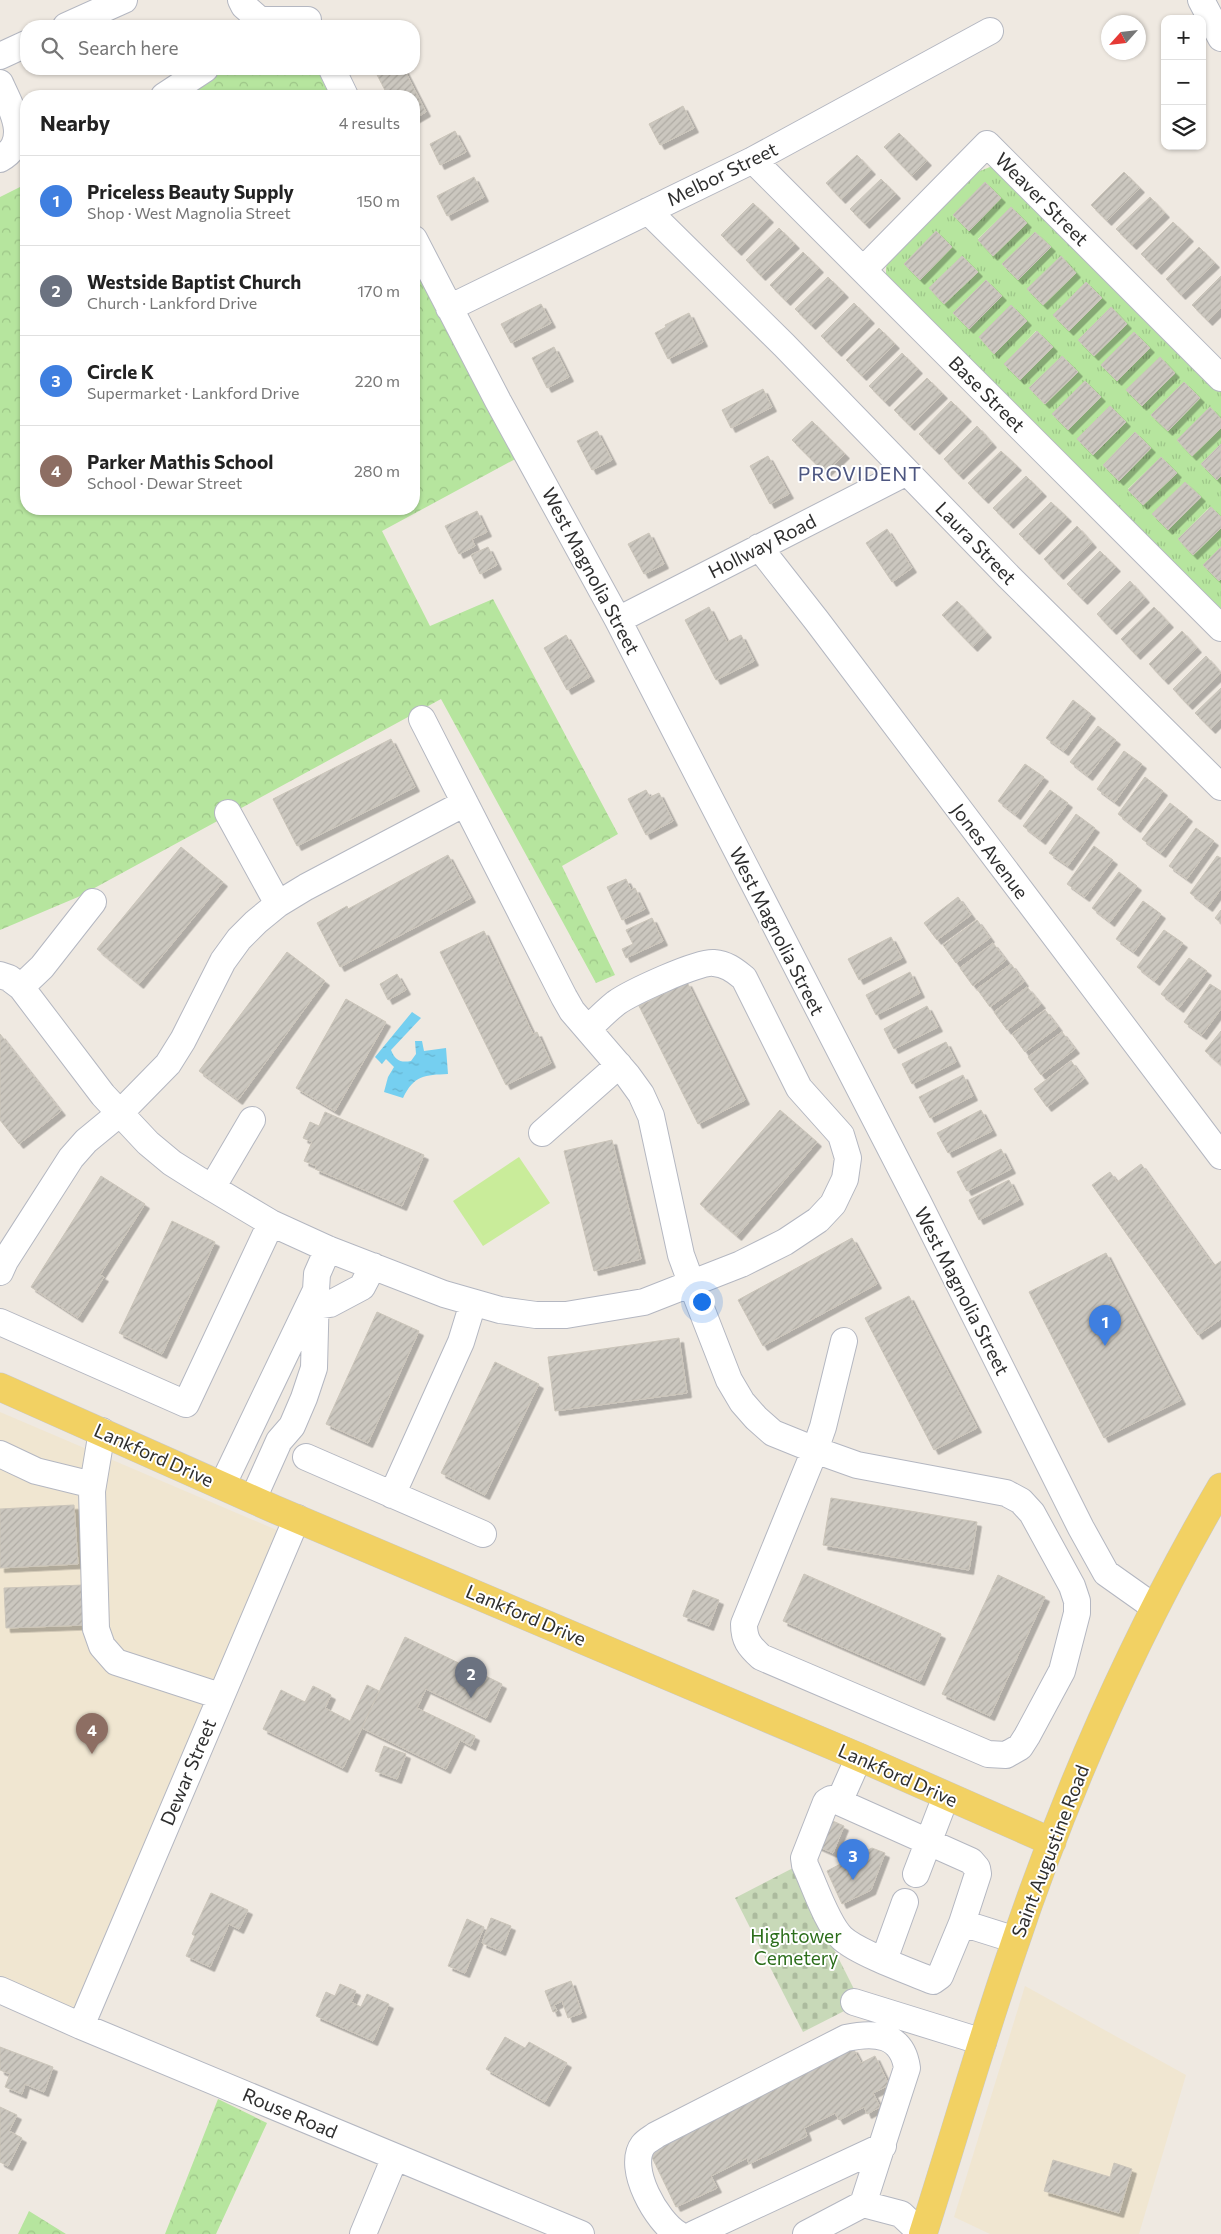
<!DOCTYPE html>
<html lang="en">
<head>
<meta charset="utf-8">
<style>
  body { margin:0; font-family:Commissioner,sans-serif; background:#f6f6f6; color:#222 }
  .controls { position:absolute; right:15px; top:15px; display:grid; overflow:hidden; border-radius:10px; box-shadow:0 1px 4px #0004 }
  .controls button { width:45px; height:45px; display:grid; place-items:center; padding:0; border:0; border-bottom:1px solid #e0e0e0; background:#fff; color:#222; font:25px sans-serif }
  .compass { position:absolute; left:1101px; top:15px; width:45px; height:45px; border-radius:50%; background:#fff; box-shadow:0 1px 4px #0004; rotate:243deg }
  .you { position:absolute; left:701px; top:1301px; width:18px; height:18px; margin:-12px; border:4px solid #fff; border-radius:50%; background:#1a73e8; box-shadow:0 0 0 8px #1a73e833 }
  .badge { display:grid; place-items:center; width:32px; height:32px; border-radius:50%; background:#4264fb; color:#fff; font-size:16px; font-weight:700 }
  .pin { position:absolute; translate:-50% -41px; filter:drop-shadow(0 1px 2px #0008) }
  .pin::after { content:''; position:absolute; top:26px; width:18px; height:15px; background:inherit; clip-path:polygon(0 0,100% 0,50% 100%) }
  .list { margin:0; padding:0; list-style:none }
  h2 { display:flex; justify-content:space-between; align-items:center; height:65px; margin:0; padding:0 20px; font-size:21px }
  h2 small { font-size:16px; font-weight:400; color:#767676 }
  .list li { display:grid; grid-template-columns:32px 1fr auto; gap:15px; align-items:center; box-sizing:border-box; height:90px; padding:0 20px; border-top:1px solid #e0e0e0 }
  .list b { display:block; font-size:19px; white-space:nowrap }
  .list p { margin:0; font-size:16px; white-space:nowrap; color:#767676 }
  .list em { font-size:16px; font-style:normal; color:#767676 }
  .icon { flex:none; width:28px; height:28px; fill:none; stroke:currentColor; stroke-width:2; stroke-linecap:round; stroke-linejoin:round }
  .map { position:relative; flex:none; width:1221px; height:2234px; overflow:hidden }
  .search { position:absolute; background:#fff; box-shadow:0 1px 4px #0004; left:20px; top:20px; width:400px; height:55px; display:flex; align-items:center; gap:12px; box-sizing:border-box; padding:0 18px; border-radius:20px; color:#767676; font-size:19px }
  .panel { position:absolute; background:#fff; box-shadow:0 1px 4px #0004; left:20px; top:90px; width:400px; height:425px; border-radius:20px }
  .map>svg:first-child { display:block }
</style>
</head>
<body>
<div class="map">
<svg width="1221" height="2234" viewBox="0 0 1221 2234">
  <defs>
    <pattern id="grass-tufts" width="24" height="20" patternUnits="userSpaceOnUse" patternTransform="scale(1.25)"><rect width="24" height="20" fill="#b6e59e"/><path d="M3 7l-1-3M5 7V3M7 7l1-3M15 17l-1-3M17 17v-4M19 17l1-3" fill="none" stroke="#9dc588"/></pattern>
    <pattern id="forest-crowns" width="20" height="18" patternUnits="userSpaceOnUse" patternTransform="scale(1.25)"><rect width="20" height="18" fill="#b6e59e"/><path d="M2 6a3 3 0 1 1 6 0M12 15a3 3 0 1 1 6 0" fill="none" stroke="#9dc588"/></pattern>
    <pattern id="cemetery-stones" width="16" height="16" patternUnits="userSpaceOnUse" patternTransform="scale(1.25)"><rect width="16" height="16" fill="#c8d9b8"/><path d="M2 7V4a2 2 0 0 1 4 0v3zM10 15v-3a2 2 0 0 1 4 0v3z" fill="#acbb9e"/></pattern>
    <pattern id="water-ripples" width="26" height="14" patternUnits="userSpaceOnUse" patternTransform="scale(1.25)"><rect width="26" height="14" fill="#75cff0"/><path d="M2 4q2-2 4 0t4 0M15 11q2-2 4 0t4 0" fill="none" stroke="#66b2ce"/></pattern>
    <pattern id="building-hatch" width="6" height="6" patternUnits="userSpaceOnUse" patternTransform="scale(1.25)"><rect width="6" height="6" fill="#cbc7bf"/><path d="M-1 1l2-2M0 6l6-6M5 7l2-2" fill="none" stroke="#afaba4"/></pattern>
    <filter id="shadow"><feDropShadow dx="4.5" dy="4.5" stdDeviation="0" flood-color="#0004"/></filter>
  </defs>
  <rect width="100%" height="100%" fill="#efe9e1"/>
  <path fill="#f0e6d1" d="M0,1412L279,1531L75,2011L0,1977Z
    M1025,1986L1186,2075L1139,2234H990L954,2217Z"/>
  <path fill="url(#grass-tufts)" fill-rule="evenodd" d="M990,167L999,170L1221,392V419L1210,407L1177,440L1192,456L1221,428V444L1201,464L1217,480L1221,476V517L1210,507L1178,539L1193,555L1221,528V547L1203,565L1219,581L1221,579V613L886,275V267L889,261L975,173ZM986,183L1001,198L969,231L953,215ZM1011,207L1027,223L994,255L978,239ZM936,231L952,247L920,279L904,264ZM1035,232L1051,247L1018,280L1003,264ZM962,256L977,272L944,304L929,288ZM986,280L1002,296L970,329L963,323ZM1102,298L1069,331L1053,315ZM1011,305L994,353L979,337ZM1111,308L1127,324L1094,356ZM1036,331L1052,347L1004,364ZM1150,348L1117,381L1101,365ZM1062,356L1078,372L1044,404L1029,388ZM1160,357L1175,374L1142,405ZM1200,398L1168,431L1152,415ZM1110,406L1126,422L1093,454L1078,438ZM1135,432L1151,448L1119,481L1103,465ZM1161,457L1177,473L1143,505L1128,489ZM1185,482L1201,498L1168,530L1153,514Z"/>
  <path fill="url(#forest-crowns)" d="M218,69H317L330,96H165Z
    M26,184V509H414V265L519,457L382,531L430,626L493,599L618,834L562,866L615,975L596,983L441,699L78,897L0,930V197Z
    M218,2099L267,2123L216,2234H165Z
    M29,2211L66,2234H18Z"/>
  <path fill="url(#cemetery-stones)" d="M793,1868L857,1995L852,2007L803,2032L735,1898Z"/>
  <path fill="#c9ec9a" d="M519,1157L550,1203L483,1246L453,1201Z"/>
  <path fill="url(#water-ripples)" d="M412,1012L421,1018L391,1050C395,1060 400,1063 411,1061L416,1054L415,1041H422L424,1051L446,1048L448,1074C425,1075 414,1075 403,1098L384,1092L388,1077L394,1067L386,1059L382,1064L375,1057Z"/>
  <path fill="url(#building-hatch)" stroke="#cbc5ba" filter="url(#shadow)" d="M374,69H404L426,112L414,119V96H388Z
    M683,106L694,128L660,145L649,124Z
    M455,131L466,152L440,165L430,144Z
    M899,133L927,161L912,176L884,147Z
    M857,155L871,170L841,199L826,183Z
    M1124,172L1140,188L1107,221L1091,205Z
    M474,177L484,197L447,216L437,196Z
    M881,179L896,194L865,224L850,209Z
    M985,182L1001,198L969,231L953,215Z
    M1150,197L1165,213L1132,245L1116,229Z
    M753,203L769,218L737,251L721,235Z
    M1011,207L1027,223L993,256L978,240Z
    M1173,222L1189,237L1157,270L1141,254Z
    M779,228L795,244L761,276L746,260Z
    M936,231L952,247L920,280L904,264Z
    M1035,232L1051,247L1018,280L1002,264Z
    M1199,247L1215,263L1181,295L1166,279Z
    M803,252L819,268L786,301L770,285Z
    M962,256L978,272L944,304L929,288Z
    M1061,256L1076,273L1043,305L1027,289Z
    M1221,276V308L1208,321L1192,305Z
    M828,277L844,293L811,325L795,309Z
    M986,280L1002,296L969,329L953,313Z
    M1086,282L1102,298L1069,331L1053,315Z
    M854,303L870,319L837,352L821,336Z
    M541,304L551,323L511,343L501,324Z
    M1011,305L1027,321L994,354L979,337Z
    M1111,307L1127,324L1094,356L1078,340Z
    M689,313L703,342L668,359L655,333L666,327L665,325Z
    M879,328L895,344L862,376L846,360Z
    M1037,331L1053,347L1020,380L1004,364Z
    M1134,332L1150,348L1117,381L1101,365Z
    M554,347L569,377L547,388L532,358Z
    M902,353L918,369L885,402L869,386Z
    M1062,356L1078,372L1045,404L1029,388Z
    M1160,357L1175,373L1142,406L1126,390Z
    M927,378L943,394L910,426L894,410Z
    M1085,381L1101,397L1068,430L1052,414Z
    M1184,382L1200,398L1168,431L1151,415Z
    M763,389L772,407L731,428L722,410Z
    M951,401L967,417L935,450L919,434Z
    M1110,406L1126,422L1093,455L1077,439Z
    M1210,407L1221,419V428L1192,456L1177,440Z
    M812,421L845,454L825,473L792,440Z
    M977,426L992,443L959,475L944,459Z
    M597,431L612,460L592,470L577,441Z
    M1135,432L1151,448L1119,481L1103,465Z
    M1221,444V476L1217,480L1201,464Z
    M1001,451L1017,466L984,499L968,483Z
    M768,456L789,494L770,504L750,466Z
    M1161,457L1177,473L1143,505L1128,490Z
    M1026,476L1042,492L1009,524L993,508Z
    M1185,482L1201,497L1168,530L1152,514Z
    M1051,502L1067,517L1035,550L1019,534Z
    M1211,507L1221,517V528L1193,555L1178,539Z
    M477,511L487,532L472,539L475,546L459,554L445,526Z
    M1077,526L1092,543L1059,575L1044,559Z
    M887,529L912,568L892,582L866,543Z
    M649,533L664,564L644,574L628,544Z
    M488,547L497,565L480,574L471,555Z
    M1221,547V579L1219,581L1203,565Z
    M1100,551L1116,567L1083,600L1067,584Z
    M1130,581L1145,598L1112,630L1097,614Z
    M957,601L987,633L973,647L942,615Z
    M709,607L727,642L741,635L754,661L716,680L685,620Z
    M1154,607L1169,623L1136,655L1121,639Z
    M1182,631L1197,648L1164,680L1149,664Z
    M566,635L590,677L567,690L544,648Z
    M1206,656L1221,673L1188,705L1173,689Z
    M1221,688V719L1211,729L1195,713Z
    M1073,700L1091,714L1064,751L1046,738Z
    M1098,726L1116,740L1088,776L1070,762Z
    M391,739L415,787L297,846L273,799Z
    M1124,751L1142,764L1115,802L1097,789Z
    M1025,764L1044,777L1016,815L998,801Z
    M1145,777L1163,791L1136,828L1118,814Z
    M646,790L650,797L659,793L673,821L646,835L628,799Z
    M1050,790L1068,803L1041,840L1023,826Z
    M1170,803L1188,817L1161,853L1142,839Z
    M1076,814L1095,828L1068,866L1049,853Z
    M1196,828L1214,841L1187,879L1169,866Z
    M1094,846L1113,860L1085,897L1067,884Z
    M181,847L223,882L139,984L97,949Z
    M448,855L471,898L340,967L317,923L347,906L348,909Z
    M1217,856L1221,858V889L1208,907L1190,893Z
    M1119,872L1137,886L1110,922L1092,908Z
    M626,879L631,890L635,888L645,909L622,920L607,887Z
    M958,897L971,915L937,940L924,923Z
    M1143,901L1161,914L1134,952L1116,939Z
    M1221,910V923L1215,918Z
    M652,918L663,941L626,958L622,949L633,944L626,930Z
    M977,920L990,938L956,963L943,945Z
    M1164,930L1183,943L1155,981L1137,967Z
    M484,931L533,1034L537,1032L551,1063L506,1085L440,952Z
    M891,937L902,958L859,980L848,959Z
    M993,943L1006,960L973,986L960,968Z
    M287,952L325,981L238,1100L199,1071Z
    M1189,958L1207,971L1179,1008L1161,994Z
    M1011,964L1024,982L990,1007L977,989Z
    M910,972L920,993L876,1015L866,995Z
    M397,974L406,990L388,1000L380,984Z
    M687,982L745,1100L698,1124L639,1006Z
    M1210,984L1221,991V1009L1202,1035L1184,1022Z
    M1027,987L1041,1004L1007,1030L994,1012Z
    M346,999L386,1022L335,1111L296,1088Z
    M927,1006L938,1027L894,1049L884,1029Z
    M1045,1010L1058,1027L1025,1052L1012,1034Z
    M1221,1031V1065L1205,1051Z
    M1062,1032L1075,1049L1041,1075L1028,1057Z
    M0,1034L61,1111L19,1144L0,1120Z
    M946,1042L956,1062L912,1084L902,1064Z
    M1071,1061L1084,1079L1047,1107L1034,1089Z
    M963,1075L973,1096L930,1118L919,1097Z
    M780,1110L817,1142L737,1236L700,1204Z
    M981,1110L992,1131L948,1153L937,1133Z
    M325,1112L424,1155L402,1206L315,1169L316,1166L304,1161L312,1142L303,1138L310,1122L319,1126Z
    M612,1140L641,1259L594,1271L564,1151Z
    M1001,1149L1011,1169L967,1191L957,1172Z
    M1141,1164L1214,1266L1221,1261V1319L1198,1335L1092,1185L1110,1172L1117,1182Z
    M101,1176L145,1204L100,1275L104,1277L78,1318L31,1287Z
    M1009,1180L1019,1200L979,1220L969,1200Z
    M172,1221L215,1242L162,1354L119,1333Z
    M852,1238L877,1284L763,1346L738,1300Z
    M1106,1253L1181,1400L1104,1438L1029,1292Z
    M909,1296L977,1428L934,1450L865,1318Z
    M377,1312L419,1331L368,1443L326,1424Z
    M679,1338L687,1393L555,1411L548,1357Z
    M495,1362L539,1384L485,1495L441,1473Z
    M831,1498L977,1522L969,1570L823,1545Z
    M74,1505L78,1564L0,1568V1509Z
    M804,1574L941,1634L920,1681L783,1621Z
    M998,1575L1045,1597L990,1716L942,1694Z
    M84,1585L86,1625L6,1628L4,1588Z
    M693,1590L719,1600L709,1626L683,1616Z
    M405,1637L502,1684L486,1718L426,1689L417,1708L475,1736L471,1746L460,1740L446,1769L362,1728Z
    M367,1685L379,1691L343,1768L263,1729L281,1690L305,1702L313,1686L331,1695L325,1708L350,1721Z
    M384,1746L406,1754L397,1779L375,1771Z
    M826,1818L844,1826L833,1853L815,1845Z
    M872,1848L885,1853L871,1890L842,1904L827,1871Z
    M211,1893L248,1910L239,1929L229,1924L210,1967L186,1956L195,1936L192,1934Z
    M491,1918L511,1926L501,1951L482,1943Z
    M467,1919L484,1927L465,1973L448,1966Z
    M571,1981L582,2013L568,2018L562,2001L554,2005L557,2011L553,2012L545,1991Z
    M340,1984L356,1991L351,2002L361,2007L367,1994L389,2004L373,2041L316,2016L326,1992L335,1996Z
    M505,2037L525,2048L529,2042L567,2063L545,2102L486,2069Z
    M0,2047L53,2067L44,2092L25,2084L22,2094L5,2087L10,2074L0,2070Z
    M853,2048L861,2063L875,2056L889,2085L873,2093L880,2107L867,2114L864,2107L839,2120L835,2113L804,2128L807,2136L749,2164L747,2158L711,2176L717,2188L676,2207L648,2149Z
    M0,2107L17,2115L9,2131L22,2138L8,2166L0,2162Z
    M1053,2160L1110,2177L1114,2163L1132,2169L1119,2213L1044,2191Z"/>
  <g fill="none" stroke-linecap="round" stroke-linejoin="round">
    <defs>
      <path id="minor" d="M241,0L244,6L260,20H308
        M1201,0L1221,38
        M66,26L124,0
        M0,56L26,44
        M332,69L345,96
        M0,83C11,108 32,141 0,159
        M164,96L205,69
        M753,160L1221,628
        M648,211L784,345L1009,577L1221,787
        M414,239L498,401L618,620L918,1202L1081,1528L1106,1573L1154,1607
        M863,270L987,144L1221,378
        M449,308L753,160L990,31
        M759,547L817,621L1221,1156
        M618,620L907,472
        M422,719L564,997L572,1011L628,1076L641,1094L651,1116L681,1255L692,1285L729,1380L742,1402L756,1418L773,1433L815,1450L857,1465L1006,1493L1021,1501L1032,1513L1072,1586L1077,1601V1613L1062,1671L1027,1736L1020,1747L1006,1755L988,1754L761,1657C749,1646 744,1640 744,1624L815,1450L823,1427L844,1341
        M228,813L278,904
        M0,975L9,978L21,987L103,1095L148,1143L172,1163L199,1180L271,1223L328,1249L444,1294L500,1310L536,1315H566L644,1302L741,1264L785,1242L818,1220L833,1204L845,1179L848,1158L841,1135L799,1088L744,978C735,971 727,964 714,963C698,961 630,993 616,1003C606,1011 597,1020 588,1029
        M21,987L42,967L93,902
        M542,1133L619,1065
        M212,1188L252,1120
        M0,1272L5,1261L71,1158L86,1141L120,1113L168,1064L183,1040L223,961L239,939L256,922L278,904L306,887L465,803
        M316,1290L317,1274L328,1249
        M316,1306L330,1304L362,1287L373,1266
        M0,1322L186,1404L271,1223
        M102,1431L92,1491L96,1629L102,1646L116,1662L220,1696
        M0,1454L36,1471L93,1485
        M306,1457L483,1534
        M222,1486L316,1290L314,1368L304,1398L292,1426L279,1441L253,1499
        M392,1495L461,1342L473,1303
        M859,1757L839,1802L971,1861L977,1868L978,1874L962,1923L1016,1940
        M839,1802L831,1799L826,1802L804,1858L805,1865C814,1884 827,1924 842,1938C858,1953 911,1972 933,1981L940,1976L962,1923
        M916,1874L946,1796
        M884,1960L905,1902
        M0,1990L81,2026L581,2234
        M854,2002L983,2042
        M81,2026L297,1518
        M863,2204L901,2214L922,2234
        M363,2234L395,2157
        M678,2234C657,2222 626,2168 643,2145C646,2141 652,2138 656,2135L846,2038C874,2032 902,2033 907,2068L863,2204L806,2234
        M694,2234L883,2146"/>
      <path id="major" d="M0,1387L274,1509L859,1757L1052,1842
        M923,2234C953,2140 980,2045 1012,1952C1066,1790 1135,1634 1221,1487"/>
    </defs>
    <use href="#minor" stroke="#b4b7c1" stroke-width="28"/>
    <use href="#major" stroke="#c9c9c9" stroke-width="29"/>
    <use href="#minor" stroke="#fff" stroke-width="26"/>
    <use href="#major" stroke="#f2d163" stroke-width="28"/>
  </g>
  <g text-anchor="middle" stroke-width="4" stroke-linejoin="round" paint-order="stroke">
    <g font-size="19" fill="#2e2e2e" stroke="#fff">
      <text transform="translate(722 174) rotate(-26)" y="7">Melbor Street</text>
      <text transform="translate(1042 199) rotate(45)" y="7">Weaver Street</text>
      <text transform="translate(987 394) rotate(45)" y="7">Base Street</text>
      <text transform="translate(976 543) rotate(46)" y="7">Laura Street</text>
      <text transform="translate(762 546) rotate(-27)" y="7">Hollway Road</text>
      <text transform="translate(591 571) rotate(62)" y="7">West Magnolia Street</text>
      <text transform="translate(990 851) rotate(53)" y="7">Jones Avenue</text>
      <text transform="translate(777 931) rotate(63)" y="7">West Magnolia Street</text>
      <text transform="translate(962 1291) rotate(63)" y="7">West Magnolia Street</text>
      <text transform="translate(154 1455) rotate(24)" y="7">Lankford Drive</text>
      <text transform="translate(526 1615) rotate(23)" y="7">Lankford Drive</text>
      <text transform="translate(188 1772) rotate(-67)" y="7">Dewar Street</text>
      <text transform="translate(898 1775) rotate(24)" y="7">Lankford Drive</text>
      <text transform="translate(1050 1851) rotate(-69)" y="7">Saint Augustine Road</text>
      <text transform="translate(290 2113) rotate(23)" y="7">Rouse Road</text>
    </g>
    <g font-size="19" fill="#2c6e1b" stroke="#fff">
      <text x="796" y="1943">Hightower<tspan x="796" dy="22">Cemetery</tspan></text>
    </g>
    <g font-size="20" letter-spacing="1" fill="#4d5680" stroke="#fff">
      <text x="860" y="481">PROVIDENT</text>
    </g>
  </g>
</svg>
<div class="controls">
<button>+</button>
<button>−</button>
<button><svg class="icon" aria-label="layers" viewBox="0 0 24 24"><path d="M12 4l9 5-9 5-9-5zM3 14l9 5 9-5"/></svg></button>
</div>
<svg class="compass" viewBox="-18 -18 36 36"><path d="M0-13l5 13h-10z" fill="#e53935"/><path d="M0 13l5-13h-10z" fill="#767676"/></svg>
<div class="you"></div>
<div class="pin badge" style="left:1105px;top:1346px;background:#3f7fe0">1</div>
<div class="pin badge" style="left:471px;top:1698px;background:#6b7280">2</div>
<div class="pin badge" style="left:853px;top:1880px;background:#3f7fe0">3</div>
<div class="pin badge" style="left:92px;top:1754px;background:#8d6e63">4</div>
<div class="search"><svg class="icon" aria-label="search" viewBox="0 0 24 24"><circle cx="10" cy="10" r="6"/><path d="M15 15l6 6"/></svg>Search here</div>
<section class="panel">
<h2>Nearby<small>4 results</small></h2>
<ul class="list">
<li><span class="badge" style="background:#3f7fe0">1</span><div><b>Priceless Beauty Supply</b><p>Shop · West Magnolia Street</p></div><em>150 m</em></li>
<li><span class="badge" style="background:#6b7280">2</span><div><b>Westside Baptist Church</b><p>Church · Lankford Drive</p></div><em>170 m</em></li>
<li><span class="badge" style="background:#3f7fe0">3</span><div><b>Circle K</b><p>Supermarket · Lankford Drive</p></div><em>220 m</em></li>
<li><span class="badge" style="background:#8d6e63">4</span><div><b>Parker Mathis School</b><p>School · Dewar Street</p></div><em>280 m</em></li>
</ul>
</section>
</div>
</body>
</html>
